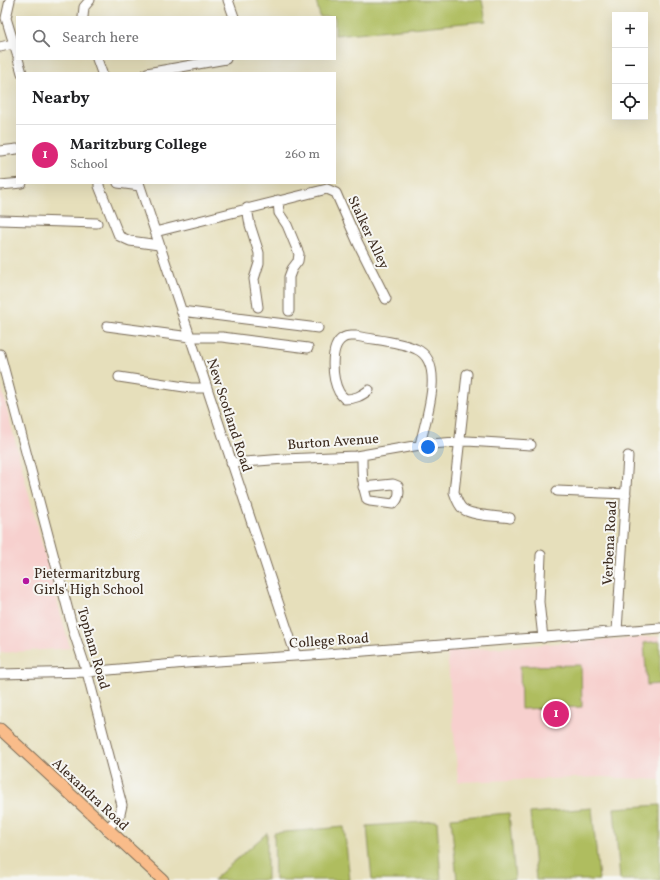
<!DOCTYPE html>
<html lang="en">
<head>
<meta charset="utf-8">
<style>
  body { margin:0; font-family:Vollkorn,serif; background:#f2f2f2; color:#202124 }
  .controls { position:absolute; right:12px; top:12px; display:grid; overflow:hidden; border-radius:0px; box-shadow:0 4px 16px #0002 }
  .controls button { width:36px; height:36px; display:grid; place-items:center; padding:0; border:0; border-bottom:1px solid #e0e0e0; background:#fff; color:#202124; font:20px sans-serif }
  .you { position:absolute; left:428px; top:447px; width:14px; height:14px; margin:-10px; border:3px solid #fff; border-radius:50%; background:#1a73e8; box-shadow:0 0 0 6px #1a73e833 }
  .badge { display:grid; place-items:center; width:26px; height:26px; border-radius:50%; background:#db2777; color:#fff; font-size:13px; font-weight:700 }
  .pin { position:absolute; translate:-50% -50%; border:2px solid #fff; box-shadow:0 1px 4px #0006 }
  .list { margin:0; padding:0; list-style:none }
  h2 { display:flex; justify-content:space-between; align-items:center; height:52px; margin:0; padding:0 16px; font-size:17px }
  h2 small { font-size:13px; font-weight:400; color:#757577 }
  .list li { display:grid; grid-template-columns:26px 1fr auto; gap:12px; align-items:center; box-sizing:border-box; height:60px; padding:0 16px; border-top:1px solid #e0e0e0 }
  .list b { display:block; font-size:15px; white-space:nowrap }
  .list p { margin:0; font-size:13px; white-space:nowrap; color:#757577 }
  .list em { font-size:13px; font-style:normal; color:#757577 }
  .icon { flex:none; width:22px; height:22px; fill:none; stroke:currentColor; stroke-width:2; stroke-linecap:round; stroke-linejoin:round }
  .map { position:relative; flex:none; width:660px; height:880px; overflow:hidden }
  .search { position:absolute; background:#fff; box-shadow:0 4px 16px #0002; left:16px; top:16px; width:320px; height:44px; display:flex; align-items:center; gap:10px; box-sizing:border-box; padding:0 14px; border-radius:0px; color:#757577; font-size:15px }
  .panel { position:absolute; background:#fff; box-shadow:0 4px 16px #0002; left:16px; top:72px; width:320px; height:112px; border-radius:0px }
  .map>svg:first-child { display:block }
</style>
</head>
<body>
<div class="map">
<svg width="660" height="880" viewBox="0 0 660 880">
  <rect width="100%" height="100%" fill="#f6f6f2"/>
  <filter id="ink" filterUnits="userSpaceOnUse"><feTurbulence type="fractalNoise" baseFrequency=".025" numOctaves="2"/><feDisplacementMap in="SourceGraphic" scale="8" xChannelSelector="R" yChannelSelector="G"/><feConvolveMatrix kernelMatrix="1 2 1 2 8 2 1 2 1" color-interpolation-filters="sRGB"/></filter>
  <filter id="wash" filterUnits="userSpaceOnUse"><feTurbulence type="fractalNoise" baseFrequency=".012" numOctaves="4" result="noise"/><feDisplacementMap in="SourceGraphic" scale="16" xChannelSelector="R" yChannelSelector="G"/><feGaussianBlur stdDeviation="0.9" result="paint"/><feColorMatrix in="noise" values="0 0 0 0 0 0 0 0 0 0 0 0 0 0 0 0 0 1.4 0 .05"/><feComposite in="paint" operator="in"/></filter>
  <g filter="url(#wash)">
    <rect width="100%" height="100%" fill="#e6dfbb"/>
    <path fill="#f7d0ce" d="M0,382L34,514L70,648L0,653Z
      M660,636V780L603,777L458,782L447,651Z"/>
    <path fill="#afbd5f" stroke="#75743e" d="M316,0H482L486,21L335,35V17H320Z
      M660,641V684L647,685L644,643Z
      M581,665L582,707L521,709L520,666Z
      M660,805V880H620L614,808Z
      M592,808L599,880H536L530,813Z
      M509,813L515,880H457L451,818Z
      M437,821L441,880H372L367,826Z
      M344,827L350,880H275L274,833Z
      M267,833V880H213Z"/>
  </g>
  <g filter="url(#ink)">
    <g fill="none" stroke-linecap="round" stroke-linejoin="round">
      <defs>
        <path id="minor" d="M10,0L6,18L17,54
          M228,0L234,17
          M83,17L84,7L90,0
          M0,47L17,43
          M18,59L22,73
          M97,59L102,73
          M147,73L226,59
          M0,151L17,149
          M99,183V186L119,236L130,241L159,245
          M118,183L140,186
          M139,183L296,656
          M0,185L22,183
          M278,200L279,213L287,225L299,254L298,261L292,269L289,277V311
          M247,208L250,225L259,253V263L254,279L258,307
          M0,220L97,223
          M155,232L327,189L336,193L339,200L358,243L386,299
          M181,311L318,328
          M107,326L190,337H222L308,348
          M0,354L74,633L87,672L122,805L120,814L107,830
          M467,374L454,492C456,498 458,505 463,509C472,516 498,516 510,518
          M119,377L191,388H207
          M369,390C361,396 355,399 345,399C343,397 340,394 339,392C332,379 329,346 343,338C347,335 351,336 356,336C374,340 399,341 416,349C447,362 425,420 420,445
          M362,456C362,471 362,485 367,500L370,501L393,504C399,500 400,492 398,486L393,484L363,487
          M231,463L284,459L356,456L420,445L467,441L531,445
          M557,491L626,494
          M541,555L539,602L543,638
          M617,631L628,456
          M0,674L87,672L186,663L326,654L660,628"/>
        <path id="major" d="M0,729L163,880"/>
      </defs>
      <use href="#minor" stroke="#776955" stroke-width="11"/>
      <use href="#major" stroke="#776955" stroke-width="13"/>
      <use href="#minor" stroke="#fff" stroke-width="9"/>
      <use href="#major" stroke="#f9bc8a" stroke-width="11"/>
    </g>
  </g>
  <circle fill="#b5179e" stroke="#f6f6f2" stroke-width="1.5" cx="26" cy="581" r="4"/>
  <g text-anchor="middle" stroke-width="4" stroke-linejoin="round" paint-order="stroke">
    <g font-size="14" fill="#3b2a1e" stroke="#f6f6f2">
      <text transform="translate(369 232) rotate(65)" y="5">Stalker Alley</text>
      <text transform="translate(230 415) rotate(72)" y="5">New Scotland Road</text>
      <text transform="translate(333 441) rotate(-4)" y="5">Burton Avenue</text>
      <text transform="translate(609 543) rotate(-87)" y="5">Verbena Road</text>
      <text transform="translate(329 640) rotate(-4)" y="5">College Road</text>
      <text transform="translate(94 648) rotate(74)" y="5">Topham Road</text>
      <text transform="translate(91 794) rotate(43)" y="5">Alexandra Road</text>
    </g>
    <g font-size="14" fill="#3b2a1e" stroke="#f6f6f2" text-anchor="start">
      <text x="34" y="578">Pietermaritzburg<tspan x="34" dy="16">Girls' High School</tspan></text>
    </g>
  </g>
</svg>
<div class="controls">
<button>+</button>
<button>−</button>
<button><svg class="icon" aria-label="locate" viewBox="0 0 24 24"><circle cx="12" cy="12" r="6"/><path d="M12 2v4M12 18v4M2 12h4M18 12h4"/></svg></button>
</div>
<div class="you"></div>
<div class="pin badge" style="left:556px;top:714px">1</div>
<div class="search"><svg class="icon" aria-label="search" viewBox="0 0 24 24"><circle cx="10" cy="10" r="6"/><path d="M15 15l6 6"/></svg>Search here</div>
<section class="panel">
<h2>Nearby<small></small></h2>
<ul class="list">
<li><span class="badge">1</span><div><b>Maritzburg College</b><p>School</p></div><em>260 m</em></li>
</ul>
</section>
</div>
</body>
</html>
